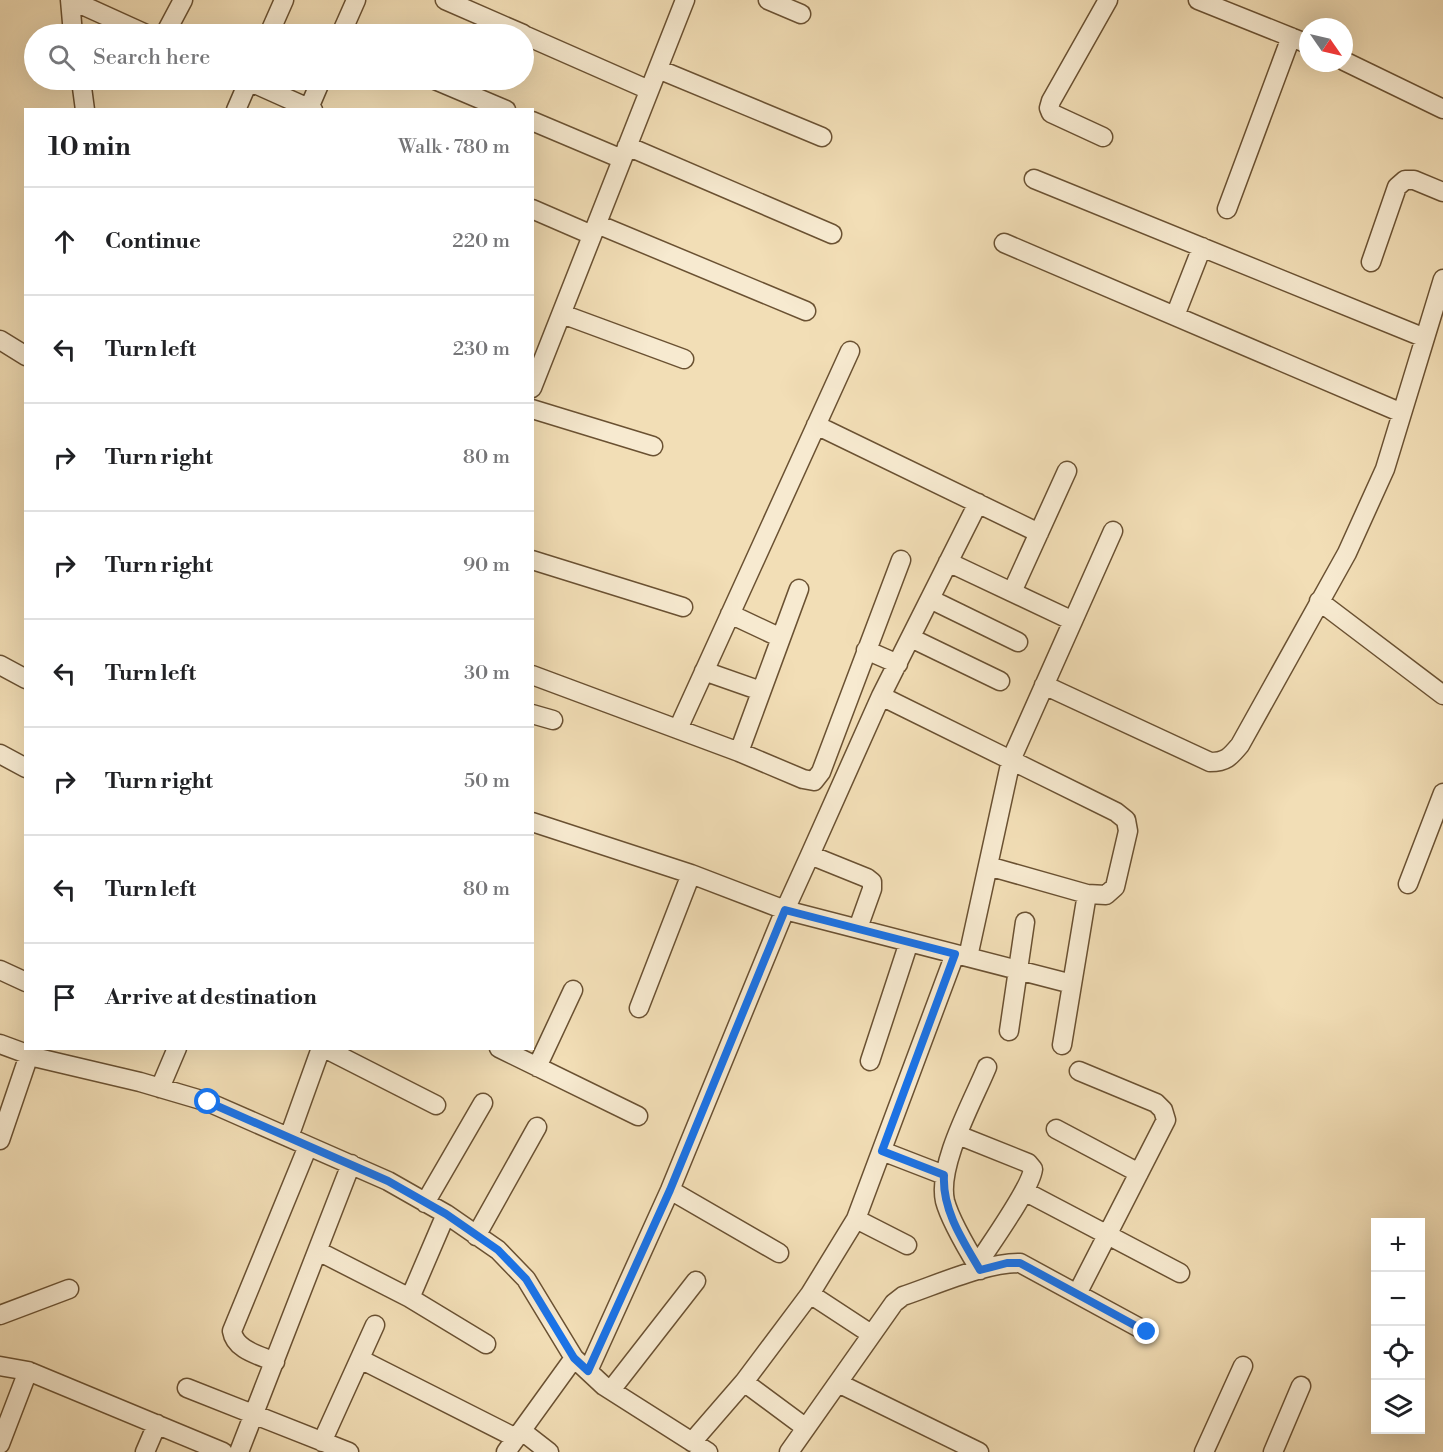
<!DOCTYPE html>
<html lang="en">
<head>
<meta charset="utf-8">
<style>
  body { margin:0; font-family:"Libre Bodoni",serif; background:#f2f2f2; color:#202124 }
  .controls { position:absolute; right:18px; bottom:18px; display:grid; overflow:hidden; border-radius:0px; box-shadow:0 6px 24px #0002 }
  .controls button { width:54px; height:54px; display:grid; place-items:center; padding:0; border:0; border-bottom:2px solid #e0e0e0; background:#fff; color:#202124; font:30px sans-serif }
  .compass { position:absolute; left:1299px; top:18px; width:54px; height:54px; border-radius:50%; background:#fff; box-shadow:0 6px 24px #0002; rotate:124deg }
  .stop { position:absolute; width:18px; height:18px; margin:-14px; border:4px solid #1a73e8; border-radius:50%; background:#fff }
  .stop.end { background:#1a73e8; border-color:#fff; box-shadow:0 2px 6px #0008 }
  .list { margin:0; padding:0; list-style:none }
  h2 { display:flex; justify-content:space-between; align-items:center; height:78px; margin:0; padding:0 24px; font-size:26px }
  h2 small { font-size:20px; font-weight:400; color:#757577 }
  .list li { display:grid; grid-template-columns:39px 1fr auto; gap:18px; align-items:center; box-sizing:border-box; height:108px; padding:0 24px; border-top:2px solid #e0e0e0 }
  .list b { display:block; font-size:22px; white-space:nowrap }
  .list em { font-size:20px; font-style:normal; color:#757577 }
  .icon { flex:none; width:33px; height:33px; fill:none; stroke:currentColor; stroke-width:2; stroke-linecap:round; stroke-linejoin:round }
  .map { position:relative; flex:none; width:1443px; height:1452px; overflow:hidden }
  .search { position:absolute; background:#fff; box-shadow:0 6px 24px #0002; left:24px; top:24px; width:510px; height:66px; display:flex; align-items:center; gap:15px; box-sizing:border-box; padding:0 21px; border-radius:33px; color:#757577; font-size:22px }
  .panel { position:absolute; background:#fff; box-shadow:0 6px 24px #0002; left:24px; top:108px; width:510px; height:942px; border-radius:0px }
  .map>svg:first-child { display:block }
</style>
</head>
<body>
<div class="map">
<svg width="1443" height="1452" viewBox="0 0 1443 1452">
  <rect width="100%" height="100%" fill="#f2deb6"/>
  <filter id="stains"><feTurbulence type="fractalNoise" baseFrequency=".00333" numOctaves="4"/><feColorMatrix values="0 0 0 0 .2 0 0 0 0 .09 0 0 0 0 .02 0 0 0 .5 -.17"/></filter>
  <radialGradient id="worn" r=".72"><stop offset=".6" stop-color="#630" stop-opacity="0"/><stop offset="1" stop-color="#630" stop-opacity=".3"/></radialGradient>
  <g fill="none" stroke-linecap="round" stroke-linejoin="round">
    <defs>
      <path id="minor" d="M70,0L73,34
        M71,0L146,34
        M445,0L523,34
        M768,0L801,14
        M1198,0L1308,44
        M165,34L183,0
        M269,34L284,0
        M341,34L356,0
        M524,35L649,90
        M1344,61L1443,109
        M658,69L822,137
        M81,80L85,110
        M246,80L313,110
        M435,80L506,110
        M309,108L321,80
        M236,110L249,80
        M532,121L622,159
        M1103,137L1051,113L1049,108L1051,101L1108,0
        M627,146L832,234
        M1034,179L1425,338
        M532,209L592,235
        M1227,209L1291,37
        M597,224L806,311
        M1004,243L1402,413
        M1371,262L1397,187L1405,180H1414L1443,192
        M562,314L684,359
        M1175,316L1202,247
        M0,340L26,356
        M532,388L685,0
        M532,409L653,446
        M816,425L1039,533
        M532,560L683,607
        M948,562L1073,621
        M1012,592L1067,471
        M930,599L1018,642
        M1319,601L1443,695
        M730,614L781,638
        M911,638L1000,681
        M866,650L898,664
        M0,665L26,679
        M704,671L761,691
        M532,675L739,752L803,779L814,781L821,772L901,560
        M1044,685L1210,762C1226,762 1230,757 1240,745L1347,553L1385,469L1443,279
        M881,696L1116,812L1126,820L1128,831L1115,887L1106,895L1087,894L988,866
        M532,714L553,720
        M678,729L850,351
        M739,752L799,589
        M0,754L26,768
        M532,822L691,874L785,910L1072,984
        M810,855L867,878L872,882V889L858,928
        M1408,884L1443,793
        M968,957L1011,760L1113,531
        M0,970L26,982
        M639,1008L691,874
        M1009,1031L1025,922
        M0,1044L38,1058L140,1082L208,1102L388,1181L446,1214L498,1250L526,1279L574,1358L604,1386L708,1452
        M1062,1045L1087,894
        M324,1048L436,1105
        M499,1048L638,1116
        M870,1061L909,942
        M537,1067L573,990
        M160,1088L177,1048
        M1056,1129L1139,1173
        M958,1135L1028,1163L1033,1169C1031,1188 989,1246 977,1265
        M289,1137L321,1048
        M0,1140L29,1055
        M882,1151L944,1175
        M670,1190L779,1253
        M1024,1191L1180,1273
        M425,1203L483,1103
        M856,1219L907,1245
        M476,1236L537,1127
        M318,1251L410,1298L486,1344
        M980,1270C969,1252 950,1220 945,1201C937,1165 973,1101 987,1067
        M810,1294L871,1334
        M1077,1294L1166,1120L1163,1110L1156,1103L1079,1071
        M410,1298L446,1214
        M0,1315L69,1289
        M360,1359L516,1438
        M275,1362C259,1355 235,1350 232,1331L308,1146
        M0,1366L28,1371L223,1452
        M588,1371L670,1190L785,910L810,855L881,696L978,503
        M744,1382L806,1428
        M838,1383L979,1452
        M187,1388L349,1452
        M611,1390L696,1281
        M522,1431L549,1452
        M322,1442L375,1325
        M692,1442L744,1382L810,1294L856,1219L955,954
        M0,1444L28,1371
        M145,1452L157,1424
        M239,1452L351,1164
        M506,1452L574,1358
        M789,1452L894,1303L903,1296C936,1285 987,1262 1020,1263L1147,1332
        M1204,1452L1243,1366
        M1273,1452L1301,1386"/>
    </defs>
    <use href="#minor" stroke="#6a5132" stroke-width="21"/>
    <use href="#minor" stroke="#f7ead0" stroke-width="18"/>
  </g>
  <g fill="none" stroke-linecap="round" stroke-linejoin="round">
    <path stroke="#1a73e8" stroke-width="8" d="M208,1102L388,1181L446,1214L498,1250L526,1279L574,1358L588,1371L670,1190L785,910L955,954L882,1151L944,1175C942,1210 963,1241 980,1270L1007,1263H1020L1147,1332"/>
  </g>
  <rect width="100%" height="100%" filter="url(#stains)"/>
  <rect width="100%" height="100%" fill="url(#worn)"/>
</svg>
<div class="controls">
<button>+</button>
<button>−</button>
<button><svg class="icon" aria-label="locate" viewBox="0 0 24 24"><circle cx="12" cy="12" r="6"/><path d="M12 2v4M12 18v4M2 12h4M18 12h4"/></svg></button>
<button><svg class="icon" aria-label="layers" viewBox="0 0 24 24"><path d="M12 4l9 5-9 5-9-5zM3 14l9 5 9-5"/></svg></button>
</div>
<svg class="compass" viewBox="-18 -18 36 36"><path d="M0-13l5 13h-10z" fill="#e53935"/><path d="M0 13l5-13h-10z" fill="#757577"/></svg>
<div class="stop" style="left:208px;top:1102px"></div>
<div class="stop end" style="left:1147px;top:1332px"></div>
<div class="search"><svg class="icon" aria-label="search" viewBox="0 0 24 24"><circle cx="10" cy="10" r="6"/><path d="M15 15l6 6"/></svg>Search here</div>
<section class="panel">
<h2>10 min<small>Walk · 780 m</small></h2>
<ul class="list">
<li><svg class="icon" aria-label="ahead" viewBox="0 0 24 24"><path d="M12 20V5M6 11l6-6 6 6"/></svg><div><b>Continue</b></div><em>220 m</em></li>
<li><svg class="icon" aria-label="left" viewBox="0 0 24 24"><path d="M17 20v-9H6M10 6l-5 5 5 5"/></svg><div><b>Turn left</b></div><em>230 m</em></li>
<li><svg class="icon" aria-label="right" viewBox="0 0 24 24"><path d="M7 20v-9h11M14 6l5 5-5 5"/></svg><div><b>Turn right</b></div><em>80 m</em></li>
<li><svg class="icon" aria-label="right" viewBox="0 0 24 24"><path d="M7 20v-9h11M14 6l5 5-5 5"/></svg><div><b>Turn right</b></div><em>90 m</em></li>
<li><svg class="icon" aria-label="left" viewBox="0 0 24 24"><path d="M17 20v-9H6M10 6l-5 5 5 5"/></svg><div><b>Turn left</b></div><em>30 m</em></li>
<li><svg class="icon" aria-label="right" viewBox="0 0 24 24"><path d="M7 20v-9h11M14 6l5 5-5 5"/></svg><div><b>Turn right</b></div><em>50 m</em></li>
<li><svg class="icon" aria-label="left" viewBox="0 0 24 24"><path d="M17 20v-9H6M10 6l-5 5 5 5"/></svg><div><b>Turn left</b></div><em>80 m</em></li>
<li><svg class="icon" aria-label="arrive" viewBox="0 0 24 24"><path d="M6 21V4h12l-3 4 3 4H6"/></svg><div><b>Arrive at destination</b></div></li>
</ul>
</section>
</div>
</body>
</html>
